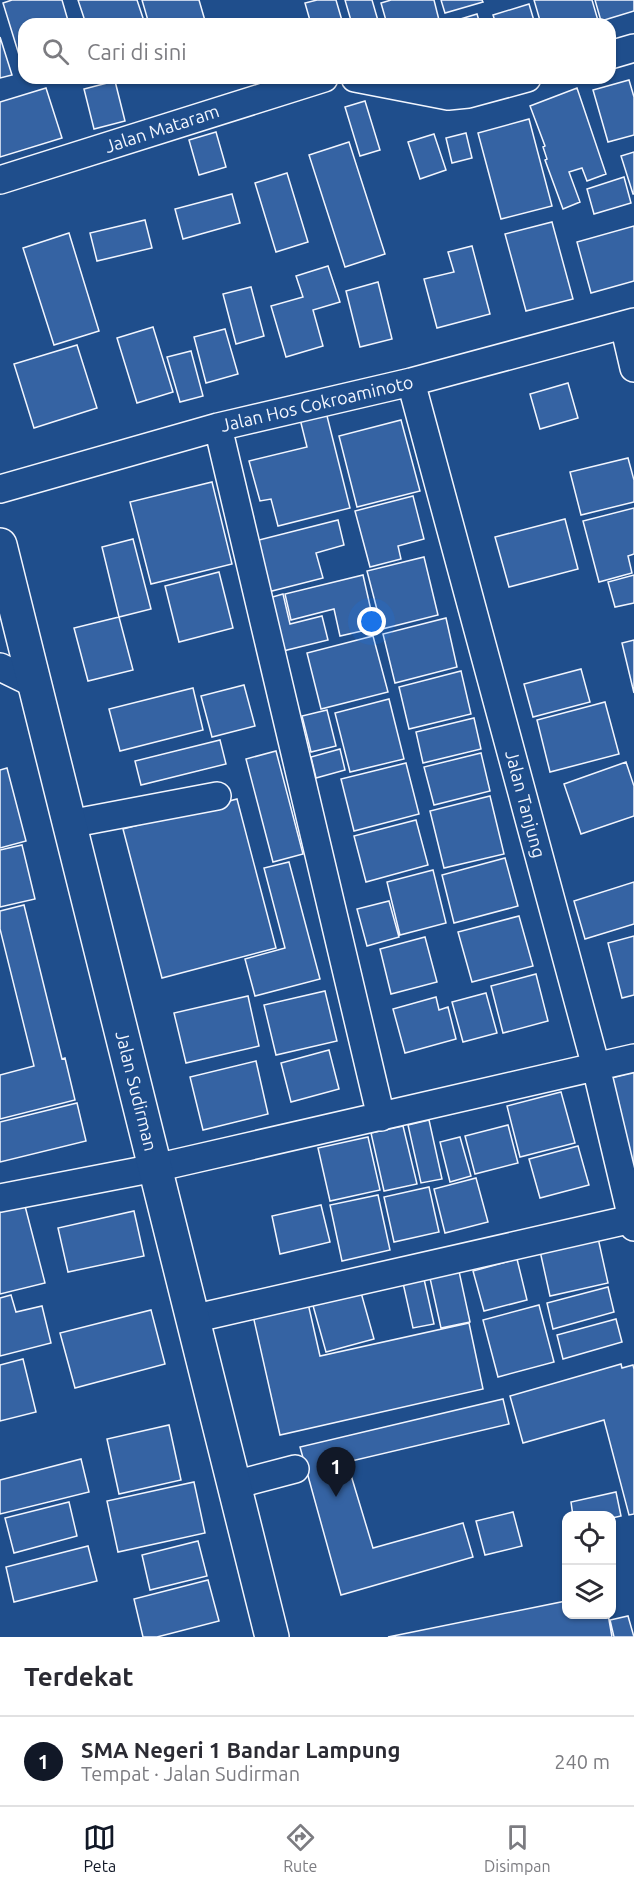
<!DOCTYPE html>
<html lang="id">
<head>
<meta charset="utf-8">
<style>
  body { margin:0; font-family:Ubuntu,sans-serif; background:#f7f7f7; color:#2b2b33 }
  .controls { position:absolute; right:18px; bottom:18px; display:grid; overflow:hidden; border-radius:12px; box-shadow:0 2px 4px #0004 }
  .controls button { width:54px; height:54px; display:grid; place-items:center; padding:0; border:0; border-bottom:2px solid #e1e1e2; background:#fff; color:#2b2b33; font:30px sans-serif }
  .you { position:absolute; left:372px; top:622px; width:21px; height:21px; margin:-15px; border:4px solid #fff; border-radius:50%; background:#1a73e8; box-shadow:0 0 0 9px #1a73e833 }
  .badge { display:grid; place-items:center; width:39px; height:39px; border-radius:50%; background:#111827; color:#fff; font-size:20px; font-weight:700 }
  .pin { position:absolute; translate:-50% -50px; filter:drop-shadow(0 2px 3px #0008) }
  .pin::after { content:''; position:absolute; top:32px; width:21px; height:18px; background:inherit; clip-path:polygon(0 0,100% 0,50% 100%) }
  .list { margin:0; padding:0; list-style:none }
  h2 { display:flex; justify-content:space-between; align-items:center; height:78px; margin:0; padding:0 24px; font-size:26px }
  h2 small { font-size:20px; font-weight:400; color:#7c7c81 }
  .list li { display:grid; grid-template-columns:39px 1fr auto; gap:18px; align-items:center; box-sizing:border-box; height:90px; padding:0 24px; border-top:2px solid #e1e1e2 }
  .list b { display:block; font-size:22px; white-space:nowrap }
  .list p { margin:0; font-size:20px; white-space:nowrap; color:#7c7c81 }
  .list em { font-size:20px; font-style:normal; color:#7c7c81 }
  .icon { flex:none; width:33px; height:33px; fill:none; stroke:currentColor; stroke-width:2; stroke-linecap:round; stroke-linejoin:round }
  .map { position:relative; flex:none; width:634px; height:1637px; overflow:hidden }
  .search { position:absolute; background:#fff; box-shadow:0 2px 4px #0004; left:18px; right:18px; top:18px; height:66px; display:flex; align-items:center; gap:15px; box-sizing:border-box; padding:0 21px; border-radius:18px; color:#7c7c81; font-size:22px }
  .sheet { height:168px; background:#fff }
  nav { display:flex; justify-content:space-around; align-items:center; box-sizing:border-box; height:84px; border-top:2px solid #e1e1e2; background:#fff; font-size:16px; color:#7c7c81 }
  nav a { display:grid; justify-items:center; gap:3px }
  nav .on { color:#111827 }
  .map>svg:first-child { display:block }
</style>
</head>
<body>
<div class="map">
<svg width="634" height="1637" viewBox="0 0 634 1637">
  <rect width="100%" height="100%" fill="#1f4e8c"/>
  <path fill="#3563a3" stroke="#f2f6ff" stroke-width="1.5" d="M12,0H62L69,24H24V71L3,3Z
    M78,0H137L145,24H86Z
    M142,0H199L206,24H149Z
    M317,0H336L343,24H311L305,3Z
    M345,0H372L379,24H352Z
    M391,0H434L440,24H387L381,3Z
    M441,0H482L483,2L445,13Z
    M534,0H592L599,24H541Z
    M595,0H634V11L601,21Z
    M529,4L535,24H496L493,15Z
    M477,14L480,24H444Z
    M0,37L12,75L0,78Z
    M629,80L634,97V135L608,142L593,90Z
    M115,81L125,121L94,129L84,89Z
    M46,88L62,138L0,157V102Z
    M577,88L606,174L587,181L582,168L569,172L580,202L563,209L545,160L547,159L543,147L545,146L530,106Z
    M365,101L380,150L360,156L345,107Z
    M529,119L552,206L501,219L478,133Z
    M216,132L226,167L199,175L189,140Z
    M466,133L472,158L452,163L446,138Z
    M434,134L446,170L420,179L408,142Z
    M349,142L385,254L345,267L309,155Z
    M634,152V194H633L621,156Z
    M287,173L308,242L276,252L255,183Z
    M624,177L631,203L594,214L587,189Z
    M232,194L240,223L183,239L175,209Z
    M145,220L152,248L97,261L90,233Z
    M552,222L573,299L526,311L505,234Z
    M634,226V281L591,293L577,242Z
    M69,233L99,331L54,345L23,248Z
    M472,246L490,314L437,328L424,279L454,272L448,252Z
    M328,266L340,302L313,310L323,346L286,357L271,306L303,297L296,276Z
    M378,282L392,339L360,347L346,291Z
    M251,287L264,336L236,344L223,294Z
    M153,327L173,392L137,403L117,338Z
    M225,329L238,374L206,383L194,337Z
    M77,345L97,408L34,428L14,364Z
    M191,351L203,396L180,402L167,357Z
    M568,383L578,418L540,429L530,394Z
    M325,408L350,508L278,526L271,499L260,501L249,461L307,447L299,415Z
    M401,420L420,491L357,507L339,436Z
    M628,458L634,480V502L581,515L570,472Z
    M212,482L232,564L151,584L130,502Z
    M413,496L424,539L398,546L401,559L370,567L355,511Z
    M634,508V554L628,556L632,573L599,582L583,521Z
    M565,519L578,569L509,587L495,537Z
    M338,520L344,545L316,553L323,578L268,592L255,541Z
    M133,539L151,609L119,617L102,547Z
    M424,557L438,615L382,629L367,571Z
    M219,572L233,628L179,642L165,586Z
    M363,575L375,628L340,636L334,609L291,620L285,594Z
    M634,575V603L615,607L608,582Z
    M283,594L290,624L322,616L328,640L283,651L269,598Z
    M119,617L133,670L88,681L74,628Z
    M446,618L457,667L395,683L383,634Z
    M373,636L388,692L321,709L307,653Z
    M634,640V693L622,643Z
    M581,669L590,702L533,717L524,684Z
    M461,671L471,714L409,729L399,687Z
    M244,685L255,726L212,737L201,696Z
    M193,688L203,730L120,751L109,709Z
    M389,699L404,759L350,772L335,713Z
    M605,702L619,754L550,772L537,720Z
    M327,710L336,746L311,752L302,716Z
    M474,718L481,749L423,763L416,732Z
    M220,740L226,764L141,785L135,761Z
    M340,749L345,770L316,778L311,757Z
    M276,751L303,854L273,862L246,759Z
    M481,753L490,791L434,805L424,767Z
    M626,762L634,786V816L581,834L564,784Z
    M406,763L419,814L354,831L341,779Z
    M7,768L26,841L0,848V770Z
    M490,796L504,854L444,868L430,811Z
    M237,799L276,948L162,978L123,829Z
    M416,820L428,865L366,882L354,836Z
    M22,845L35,899L0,907V850Z
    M505,858L518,906L454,923L442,875Z
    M289,862L320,979L255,996L245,959L285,948L264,868Z
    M433,870L446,923L400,935L387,882Z
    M634,882V924L585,939L574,901Z
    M389,901L399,937L367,946L357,909Z
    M24,905L62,1059L65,1058L75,1100L0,1119V1075L34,1066L0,929V911Z
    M519,916L533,966L472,982L458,932Z
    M634,936V995L622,998L608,943Z
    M425,937L437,982L391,994L380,949Z
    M536,974L548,1021L503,1033L491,986Z
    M325,991L337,1041L276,1055L264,1005Z
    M486,993L497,1033L463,1042L452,1002Z
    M248,996L259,1046L186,1063L174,1013Z
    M436,997L439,1010L448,1007L456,1039L405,1053L393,1009Z
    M329,1050L339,1089L291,1102L281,1063Z
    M256,1061L268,1114L203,1130L190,1077Z
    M634,1072V1192L607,1079Z
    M561,1092L575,1143L520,1157L507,1106Z
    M77,1103L86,1141L0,1162V1122Z
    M429,1120L442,1179L421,1183L408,1125Z
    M508,1125L518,1163L475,1174L465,1136Z
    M403,1126L417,1184L384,1191L371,1133Z
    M368,1137L380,1190L330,1201L318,1148Z
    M460,1137L471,1176L450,1182L440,1142Z
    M578,1146L589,1185L540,1198L529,1159Z
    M476,1178L488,1222L445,1233L434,1189Z
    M429,1187L439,1232L394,1242L384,1197Z
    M378,1195L390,1250L342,1261L330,1205Z
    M321,1205L330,1242L280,1254L272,1216Z
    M25,1206L45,1283L0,1294V1212Z
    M134,1211L144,1256L68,1272L58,1228Z
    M598,1238L608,1283L550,1296L540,1251Z
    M517,1259L527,1300L484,1311L473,1271Z
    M457,1262L470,1322L441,1328L428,1269Z
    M422,1270L434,1324L413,1328L401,1274Z
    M608,1287L614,1312L553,1329L547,1303Z
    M360,1289L374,1339L326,1352L312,1302Z
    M11,1295L16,1312L42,1306L51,1343L0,1356V1298Z
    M307,1299L320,1356L469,1323L483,1389L280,1435L252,1311Z
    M539,1305L554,1362L498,1377L483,1320Z
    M151,1310L165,1364L75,1388L60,1333Z
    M616,1319L622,1342L563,1359L557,1335Z
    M23,1359L36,1412L0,1421V1365Z
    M621,1364L622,1368L633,1365L634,1369V1514L629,1515L604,1420L523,1443L510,1396Z
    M503,1399L509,1424L347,1462L373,1548L463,1523L473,1557L341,1595L300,1447Z
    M169,1425L181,1480L119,1494L107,1439Z
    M81,1459L89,1492L0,1514V1480Z
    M194,1482L205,1533L118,1552L107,1501Z
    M616,1492L621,1516L612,1518V1516H573L571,1502Z
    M69,1502L77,1536L14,1553L5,1518Z
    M513,1512L522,1546L485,1555L476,1521Z
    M198,1541L207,1576L150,1590L142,1555Z
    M88,1546L97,1581L14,1602L6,1567Z
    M208,1580L219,1621L157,1637H143L134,1599Z
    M566,1601V1614H608L612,1637H388Z
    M628,1616L634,1637H614L610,1620Z"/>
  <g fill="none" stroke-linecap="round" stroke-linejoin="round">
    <defs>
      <path id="minor" d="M610,55L634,48
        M355,78L448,96L468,94L527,78
        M0,180L324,78
        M624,325L634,368
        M411,382L596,1067L634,1227
        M218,427L381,1117
        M0,489L218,427L411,382L634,322
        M0,667L35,684
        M69,824L217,796
        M0,1198L155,1168L634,1058
        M192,1319L632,1219
        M234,1485L295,1469"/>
      <path id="major" d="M0,545L272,1637"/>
    </defs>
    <use href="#minor" stroke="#f2f6ff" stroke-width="30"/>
    <use href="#major" stroke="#f2f6ff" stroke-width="36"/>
    <use href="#minor" stroke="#1f4e8c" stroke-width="27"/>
    <use href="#major" stroke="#1f4e8c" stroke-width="33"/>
  </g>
  <g text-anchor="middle" stroke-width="4.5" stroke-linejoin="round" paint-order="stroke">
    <g font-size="18" fill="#f2f6ff" stroke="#1f4e8c">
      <text transform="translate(162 129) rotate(-18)" y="6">Jalan Mataram</text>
      <text transform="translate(317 404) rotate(-13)" y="6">Jalan Hos Cokroaminoto</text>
      <text transform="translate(525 804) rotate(75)" y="6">Jalan Tanjung</text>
      <text transform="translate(136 1091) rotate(76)" y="6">Jalan Sudirman</text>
    </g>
  </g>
</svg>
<div class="controls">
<button><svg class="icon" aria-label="locate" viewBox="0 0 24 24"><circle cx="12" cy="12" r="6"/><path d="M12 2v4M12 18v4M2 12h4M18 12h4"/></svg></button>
<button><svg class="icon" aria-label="layers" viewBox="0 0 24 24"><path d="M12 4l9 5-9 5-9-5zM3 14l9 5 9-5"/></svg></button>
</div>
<div class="you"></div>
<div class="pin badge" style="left:336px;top:1497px">1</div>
<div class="search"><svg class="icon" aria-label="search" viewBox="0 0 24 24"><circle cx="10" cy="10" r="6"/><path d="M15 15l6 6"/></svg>Cari di sini</div>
</div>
<section class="sheet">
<h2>Terdekat<small></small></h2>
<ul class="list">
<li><span class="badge">1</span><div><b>SMA Negeri 1 Bandar Lampung</b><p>Tempat · Jalan Sudirman</p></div><em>240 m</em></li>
</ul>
</section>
<nav>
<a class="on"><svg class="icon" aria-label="map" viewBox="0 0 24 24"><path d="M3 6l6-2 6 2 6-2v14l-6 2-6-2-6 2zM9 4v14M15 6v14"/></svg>Peta</a>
<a><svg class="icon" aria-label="directions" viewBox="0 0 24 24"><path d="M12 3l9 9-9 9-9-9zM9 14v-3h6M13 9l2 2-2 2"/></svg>Rute</a>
<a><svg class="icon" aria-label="saved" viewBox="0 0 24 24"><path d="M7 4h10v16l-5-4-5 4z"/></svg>Disimpan</a>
</nav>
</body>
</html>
